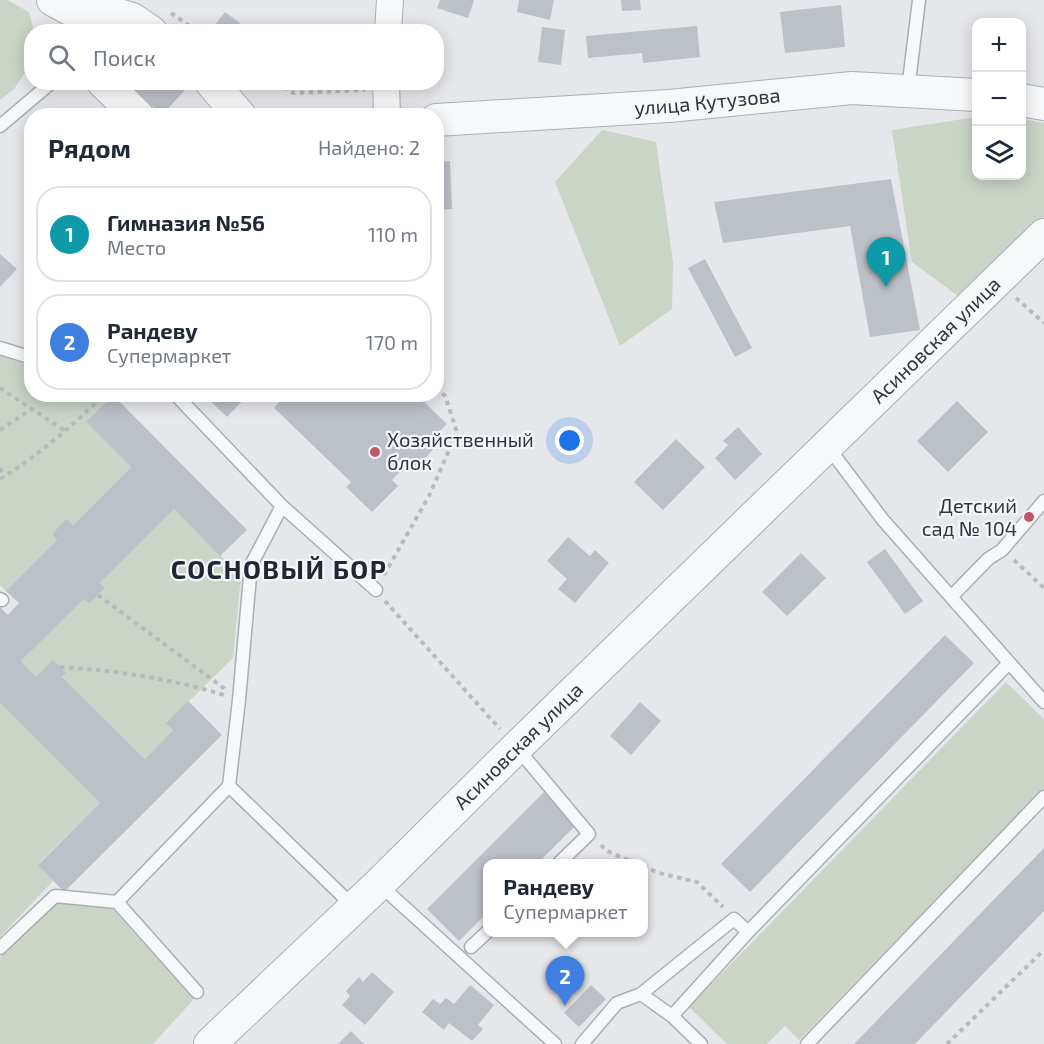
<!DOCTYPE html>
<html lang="ru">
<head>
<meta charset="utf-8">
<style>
  body { margin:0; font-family:"Exo 2",sans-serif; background:#f6f6f7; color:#1f2937 }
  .controls { position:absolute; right:18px; top:18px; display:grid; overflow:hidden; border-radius:12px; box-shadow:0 3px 15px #0003 }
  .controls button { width:54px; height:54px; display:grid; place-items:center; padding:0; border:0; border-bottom:2px solid #e0e1e3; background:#fff; color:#1f2937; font:30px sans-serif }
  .you { position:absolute; left:570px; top:441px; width:21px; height:21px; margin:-15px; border:4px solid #fff; border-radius:50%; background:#1a73e8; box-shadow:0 0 0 9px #1a73e833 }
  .badge { display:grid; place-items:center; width:39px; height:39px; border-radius:50%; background:#c15867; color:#fff; font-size:20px; font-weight:700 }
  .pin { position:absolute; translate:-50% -50px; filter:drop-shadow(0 2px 3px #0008) }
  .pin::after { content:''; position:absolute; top:32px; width:21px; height:18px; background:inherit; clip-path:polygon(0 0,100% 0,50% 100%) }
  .popup { position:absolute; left:483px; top:859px; width:165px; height:78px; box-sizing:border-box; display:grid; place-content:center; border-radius:12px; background:#fff; filter:drop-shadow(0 2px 4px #0005); font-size:20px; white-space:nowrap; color:#747a83 }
  .popup b { font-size:22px; color:#1f2937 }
  .popup::after { content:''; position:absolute; left:50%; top:100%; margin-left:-12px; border:12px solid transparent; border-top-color:#fff }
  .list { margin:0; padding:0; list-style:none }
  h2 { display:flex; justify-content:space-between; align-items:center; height:78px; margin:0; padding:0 24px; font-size:26px }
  h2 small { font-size:20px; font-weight:400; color:#747a83 }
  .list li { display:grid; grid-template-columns:39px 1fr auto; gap:18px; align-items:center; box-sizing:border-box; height:96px; margin:0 12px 12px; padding:0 12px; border:2px solid #e0e1e3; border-radius:24px }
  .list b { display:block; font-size:22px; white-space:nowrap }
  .list p { margin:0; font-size:20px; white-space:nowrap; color:#747a83 }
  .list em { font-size:20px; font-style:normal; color:#747a83 }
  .icon { flex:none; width:33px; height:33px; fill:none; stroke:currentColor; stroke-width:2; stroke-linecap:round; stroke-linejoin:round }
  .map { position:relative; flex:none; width:1044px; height:1044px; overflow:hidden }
  .search { position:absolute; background:#fff; box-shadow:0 3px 15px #0003; left:24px; top:24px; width:420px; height:66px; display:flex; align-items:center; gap:15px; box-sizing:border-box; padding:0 21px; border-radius:24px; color:#747a83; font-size:22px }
  .panel { position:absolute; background:#fff; box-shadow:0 3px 15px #0003; left:24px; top:108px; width:420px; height:294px; border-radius:24px }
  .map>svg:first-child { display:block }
</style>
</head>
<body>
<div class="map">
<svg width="1044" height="1044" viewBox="0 0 1044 1044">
  <rect width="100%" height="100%" fill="#e5e7eb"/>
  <path fill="#cad4c7" d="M0,0H7L29,12L34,31L32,32L31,64L14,89L0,100Z
    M976,117V176H1022V119L1044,123V217L958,296L912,262L892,130Z
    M602,130L656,142L673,262L672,309L620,346L555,182Z
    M0,355L31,367L32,394L96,395L105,403L86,422L131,467L73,525L66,519L52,534L57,540L6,591L0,585Z
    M174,509L241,576L233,658L167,723L173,730L145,759L62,677L66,673L53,661L36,677L21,661L84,599L89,604L105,588L100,583Z
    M1006,682L1044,719V788L799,1040L785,1026L767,1044H727L689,1007Z
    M0,703L100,803L38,864L53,881L0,937Z
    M56,901L110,906L194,999L153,1044H0V958Z"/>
  <path fill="#bcc0c7" d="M440,0H474L468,18L437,8Z
    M519,0H554L550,20L517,12Z
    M621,0H640L641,10L622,11Z
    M841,5L845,47L785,53L780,12Z
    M225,12L240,23L234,32H224L215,25Z
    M697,26L700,57L643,63L642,53L588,58L586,36Z
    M542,27L565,30L561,65L538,62Z
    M127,82H179L186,89L162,115Z
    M301,82H368V84L301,88Z
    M450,161L452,209L436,210V162Z
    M891,179L920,330L870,337L850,226L723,243L714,202Z
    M0,254L17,269L0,287Z
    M705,259L752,348L735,357L688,268Z
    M203,394H249L227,417Z
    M286,394H416L447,424L433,437L439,443L416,468L409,462L392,480L398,486L372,512L346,487L351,482L274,408Z
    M113,395L247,530L220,556L174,509L100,583L105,588L89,604L84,599L21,661L36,677L53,660L66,673L62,677L145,759L173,730L166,723L188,701L222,735L64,892L38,865L100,803L0,703V607L8,615L19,603L6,591L57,540L52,534L66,519L73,525L131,467L86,422Z
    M957,401L988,432L948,472L917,441Z
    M738,427L762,454L735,480L715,458L728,445L723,441Z
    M676,439L705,467L663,510L634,482Z
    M568,537L590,556L595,550L609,563L575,603L558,589L567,579L547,561Z
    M885,549L923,601L905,614L867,562Z
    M801,553L826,578L787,616L762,592Z
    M945,635L974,663L750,892L721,864Z
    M640,702L661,721L631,755L610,736Z
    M544,792L576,825L537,864H487V913L459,941L427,909Z
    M1044,848V911L915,1044H854Z
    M372,972L394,992L365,1025L342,1005L350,996L346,991L359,977L363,982Z
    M470,985L494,1005L478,1025L483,1029L472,1041L449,1023L444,1030L422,1012L433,999L440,1004L446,998L454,1004Z
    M591,985L606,999L579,1027L564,1013Z
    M351,1031L364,1044H338Z"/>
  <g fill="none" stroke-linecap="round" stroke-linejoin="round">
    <defs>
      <path id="service" d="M908,90L919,0
        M0,126L52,82
        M0,348L32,358
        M175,394L282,506L376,590
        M828,447L883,520L1044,702
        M952,596L988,559L1002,550L1044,501
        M0,599L2,600
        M517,748L589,834L558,864
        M229,786L353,906
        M380,885L555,1044
        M117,902L197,992
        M471,947L487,932
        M0,948L55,896L117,902L229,786L239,700L251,565L282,506
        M641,994L672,1016L701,1044
        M672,1016L748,932
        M582,1044L617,1003L641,994L734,919L748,932L1008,664
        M807,1044L1044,797"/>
      <path id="minor" d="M388,32L390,0
        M386,82L387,116"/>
      <g id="tertiary">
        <path d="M53,0L83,16"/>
        <path d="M83,16L106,11L132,19L151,32"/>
        <path d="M103,82L138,116"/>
        <path d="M211,82L240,116"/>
        <path d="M1022,100L1044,104"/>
        <path id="s1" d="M436,120L669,106L852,88L976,95"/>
        <path id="s2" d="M210,1044L379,884L517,747L1044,235"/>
      </g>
    </defs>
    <use href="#service" stroke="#aaaeb5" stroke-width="15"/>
    <use href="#minor" stroke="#aaaeb5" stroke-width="28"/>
    <use href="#tertiary" stroke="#aaaeb5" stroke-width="34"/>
    <path stroke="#b7babe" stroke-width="4" stroke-dasharray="4.5 4.5" stroke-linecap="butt" d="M171,13L198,32
      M313,32L367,28
      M276,82L293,93L365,90
      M1016,298L1044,323
      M0,388L65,431
      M0,430L32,409
      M0,468L4,477
      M0,479C39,455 72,426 105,394
      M1014,560L1044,588
      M384,575L429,496L457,432L445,396L436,387
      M98,595L225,689
      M385,601L500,729
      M60,667C118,671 168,678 224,695
      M601,845L607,851L637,864
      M643,866L659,873L697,882L723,907
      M947,1044L1044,950"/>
    <use href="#service" stroke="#f7f8f9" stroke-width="12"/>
    <use href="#minor" stroke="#f7f8f9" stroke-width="26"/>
    <use href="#tertiary" stroke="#f7f8f9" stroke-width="32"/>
  </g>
  <g fill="#c15867" stroke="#f4f6f8" stroke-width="2">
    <circle cx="375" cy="452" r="6"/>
    <circle cx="1029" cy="517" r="6"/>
  </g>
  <g text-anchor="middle" stroke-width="4.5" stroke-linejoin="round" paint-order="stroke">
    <g font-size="20" fill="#2e3542" stroke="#f4f6f8">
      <text dy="7" stroke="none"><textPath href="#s1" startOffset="272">улица Кутузова</textPath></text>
      <text dy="7" stroke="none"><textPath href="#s2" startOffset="1011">Асиновская улица</textPath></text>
      <text dy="7" stroke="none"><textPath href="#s2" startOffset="429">Асиновская улица</textPath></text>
    </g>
    <g font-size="20" fill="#2e3542" stroke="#f4f6f8" text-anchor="start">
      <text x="387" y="447">Хозяйственный<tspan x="387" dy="23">блок</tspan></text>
      <text x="1017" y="513" text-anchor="end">Детский<tspan x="1017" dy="23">сад № 104</tspan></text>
    </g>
    <g font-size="26" font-weight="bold" letter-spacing="1.5" fill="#202633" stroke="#f4f6f8">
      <text x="279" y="579">СОСНОВЫЙ БОР</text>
    </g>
  </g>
</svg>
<div class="controls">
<button>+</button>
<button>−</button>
<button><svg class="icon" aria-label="layers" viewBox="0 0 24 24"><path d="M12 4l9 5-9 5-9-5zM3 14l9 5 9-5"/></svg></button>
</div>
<div class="you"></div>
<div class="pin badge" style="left:886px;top:287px;background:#0f9aa8">1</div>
<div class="pin badge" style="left:565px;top:1006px;background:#3f7fe0">2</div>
<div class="popup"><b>Рандеву</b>Супермаркет</div>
<div class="search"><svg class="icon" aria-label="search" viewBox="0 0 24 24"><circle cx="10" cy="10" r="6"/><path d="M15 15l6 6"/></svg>Поиск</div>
<section class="panel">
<h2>Рядом<small>Найдено: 2</small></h2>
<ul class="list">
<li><span class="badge" style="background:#0f9aa8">1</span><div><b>Гимназия №56</b><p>Место</p></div><em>110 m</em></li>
<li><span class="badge" style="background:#3f7fe0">2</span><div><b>Рандеву</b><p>Супермаркет</p></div><em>170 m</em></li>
</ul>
</section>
</div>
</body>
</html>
